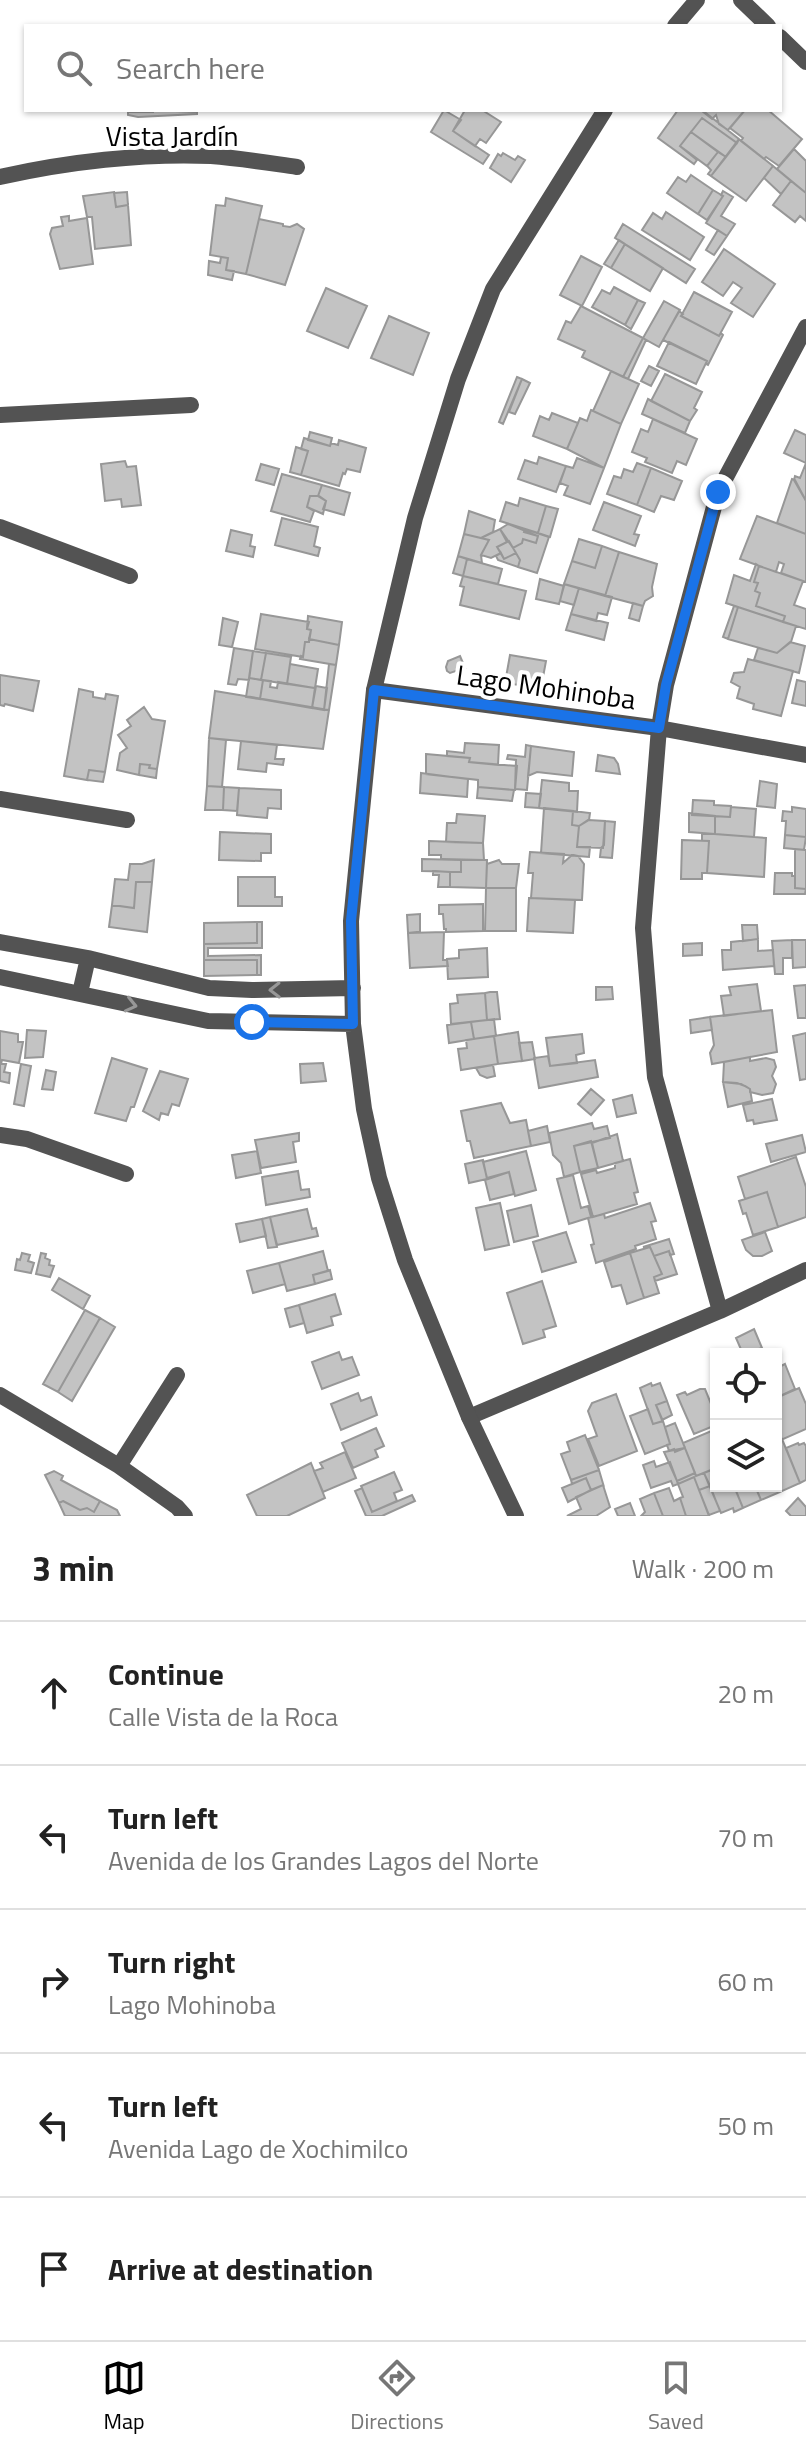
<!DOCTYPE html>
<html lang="en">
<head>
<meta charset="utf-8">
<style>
  body { margin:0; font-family:"Titillium Web",sans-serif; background:#f2f2f2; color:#222 }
  .controls { position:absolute; right:24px; bottom:24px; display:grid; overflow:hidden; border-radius:0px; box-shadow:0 2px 6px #0004 }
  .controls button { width:72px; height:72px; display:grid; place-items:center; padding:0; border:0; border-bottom:2px solid #e0e0e0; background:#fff; color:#222; font:40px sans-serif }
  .stop { position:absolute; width:24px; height:24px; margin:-18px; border:6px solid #1a73e8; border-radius:50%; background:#fff }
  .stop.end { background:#1a73e8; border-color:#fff; box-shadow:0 2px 8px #0008 }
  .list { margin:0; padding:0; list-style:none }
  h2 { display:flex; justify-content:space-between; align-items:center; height:104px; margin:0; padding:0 32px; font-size:34px }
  h2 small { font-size:26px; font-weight:400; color:#767676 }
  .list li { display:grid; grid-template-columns:52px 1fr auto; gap:24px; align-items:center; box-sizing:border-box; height:144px; padding:0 32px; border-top:2px solid #e0e0e0 }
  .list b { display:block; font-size:30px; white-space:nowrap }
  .list p { margin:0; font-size:26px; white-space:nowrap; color:#767676 }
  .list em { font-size:26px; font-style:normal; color:#767676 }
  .icon { flex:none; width:44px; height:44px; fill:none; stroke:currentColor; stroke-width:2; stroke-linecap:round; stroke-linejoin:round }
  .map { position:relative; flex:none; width:806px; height:1516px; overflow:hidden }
  .search { position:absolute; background:#fff; box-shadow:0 2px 6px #0004; left:24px; right:24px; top:24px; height:88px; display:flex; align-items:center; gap:20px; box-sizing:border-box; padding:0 28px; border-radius:0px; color:#767676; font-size:30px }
  .sheet { height:824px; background:#fff }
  nav { display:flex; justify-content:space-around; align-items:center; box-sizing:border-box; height:112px; border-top:2px solid #e0e0e0; background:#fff; font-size:22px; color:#767676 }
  nav a { display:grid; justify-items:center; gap:4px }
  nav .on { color:#000 }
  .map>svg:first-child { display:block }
</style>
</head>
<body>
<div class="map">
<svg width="806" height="1516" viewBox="0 0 806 1516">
  <rect width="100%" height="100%" fill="#fff"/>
  <path fill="#c3c3c3" stroke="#979797" stroke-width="2" d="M153,110L197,112V114L138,117L128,115V112H153Z
    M444,110L461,120L453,131L489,155L483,164L431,132Z
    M465,110H482L501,122L486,143L480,139L475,146L453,131Z
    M678,110H702L739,139L737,143L702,118L680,146L697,160L694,164L658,138Z
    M745,110H768L802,139L779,166L766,157L764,159L741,141L743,138L730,128Z
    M745,110L728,130L719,124L716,115L712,119L702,111Z
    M702,118L737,143L726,157L691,132Z
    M691,132L718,152L707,166L680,146Z
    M739,139L773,166L746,201L711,176Z
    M794,149L806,161V193L777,169Z
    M718,152L726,157L711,176L708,174L711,170L707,166Z
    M503,153L515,160L518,156L525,160L511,182L490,168L498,154L501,156Z
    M773,166L791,181L781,194L764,178Z
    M691,175L713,190L698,214L667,193L678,177L686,182Z
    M791,181L806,193V221L800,216L795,222L773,205Z
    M713,190L723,196L707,220L698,214Z
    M723,191L733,197L721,216L735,224L727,236L706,223L723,196L721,195Z
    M114,192L116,207L128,205L131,245L95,249L92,217H87L83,196Z
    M127,192L128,205L116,207L114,193Z
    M226,198L262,206L246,274L226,270L228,258L210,255L216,205L225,206Z
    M666,212L704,237L690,260L642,230L653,213L662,219Z
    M69,216V221L87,218L93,264L60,269L50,234L52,228L63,226L61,217Z
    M259,219L283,224V226L290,227L297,224L304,229L285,285L246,274Z
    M623,224L695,269L686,283L615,238Z
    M718,230L727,236L714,255L706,250Z
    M619,240L625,244L611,268L604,264Z
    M625,244L663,268L650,291L611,268Z
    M724,249L775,284L753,317L731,303L742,288L733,282L723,296L702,282Z
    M581,256L602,267L582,306L560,295Z
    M221,257L228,258L226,270L234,271L232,280L208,275L209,261L220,263Z
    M614,287L638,300L625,325L592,307L602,290L610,294Z
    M326,288L367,306L348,348L307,331Z
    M694,292L732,312L719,336L681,316Z
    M638,300L645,303L631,329L625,325Z
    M664,301L680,310L659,347L643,338Z
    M581,306L643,338L623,377L582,357L585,351L558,339L566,321L571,323Z
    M679,311L683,314L681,316L719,336L721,333L723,335L708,365L706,364L707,361L663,340Z
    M389,316L429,333L413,375L371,358Z
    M643,338L646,340L628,379L623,377Z
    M669,342L707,361L696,384L657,366Z
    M649,366L659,371L651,386L641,381Z
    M611,371L639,384L621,424L593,411Z
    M665,374L702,392L694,408L697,410L690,421L651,401Z
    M517,377L522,379L503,424L499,422Z
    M522,379L530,383L515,414L509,412Z
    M648,399L690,421L685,433L642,414Z
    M591,410L621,424L604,468L567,449L580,418L587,421Z
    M552,413L578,423L567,449L533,436L540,416L549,420Z
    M653,419L697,439L686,465L677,461L672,473L645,462L647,458L632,452L641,429L648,432Z
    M795,430L806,435V463L784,453Z
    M310,432L332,438L330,446L308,440Z
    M304,438L330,446L331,443L338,445L339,440L366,448L360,472L347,469L345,474L343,473L339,486L301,475L308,451L301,449Z
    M296,447L308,451L301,475L290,472Z
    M539,457L566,466L556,492L518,479L525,460L537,464Z
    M577,458L604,468L590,504L564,495L568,486L560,483L566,466L573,468Z
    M125,461L127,467L136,466L141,505L122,507L121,499L105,501L101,464Z
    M637,463L651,468L637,505L607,494L614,476L621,478L624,469L633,472Z
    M806,463V462V501L794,480L795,476L800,478Z
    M261,464L279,469L274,485L256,480Z
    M651,468L682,481L674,500L661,496L654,512L637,505Z
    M282,474L322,485L318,496H310L307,507L314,511L310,522L271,511Z
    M792,479L795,480L806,501V534L777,523Z
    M322,485L350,493L344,515L323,509L326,501L318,496Z
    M310,496H319L326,501L323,514L307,507Z
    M520,498L546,506L538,533L500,521L506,502L518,506Z
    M604,502L641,516L634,534L639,535L635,546L593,530Z
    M546,506L558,509L550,537L538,533Z
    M469,511L495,520L493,532L481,538L464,534Z
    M757,516L806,534V582L781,573L784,564L779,562L776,572L740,559Z
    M282,518L318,527L314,546L320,548L318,556L275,545Z
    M508,524L538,536L536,543L523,539L522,543L513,548L500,529Z
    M500,529L507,542L497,547L501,553L491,558L481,555L489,540L481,538Z
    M525,529L549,537L537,573L518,567L520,560L513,548L522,543L523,539L536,543L538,536L524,532Z
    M231,530L252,535L250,546L255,547L253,557L226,551Z
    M464,534L489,540L481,555L482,563L458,556Z
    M579,539L602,546L595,568L572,561Z
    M509,541L516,553L504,559L497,547Z
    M602,546L619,552L605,596L564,584L572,561L595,568Z
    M619,552L657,564L652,587L653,596L645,601L643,606L605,596Z
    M501,553L504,559L516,553L520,560L518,567L498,560L496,556Z
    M458,556L467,559L463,576L453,573Z
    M467,559L502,569L498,584L463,576Z
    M756,564L759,566L754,582L758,583L755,591L760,593L756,606L785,616L783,622L726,603L734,575L750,581Z
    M759,566L803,581L794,605L806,609V629L783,622L785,616L756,606L760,593L755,591L758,583L754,582Z
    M463,576L526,591L519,619L460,605L464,587L460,586Z
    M540,579L564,586L559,604L536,599Z
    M564,584L579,588L574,605L560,601Z
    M579,588L612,597L607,615L598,613L596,621L571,614Z
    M633,603L643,606L639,621L629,618Z
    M734,606L738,607L728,639L723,637Z
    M738,607L796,626L791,642L777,653L728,639Z
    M261,614L309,622L307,629L311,630L309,642H305L303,657L255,649Z
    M571,614L608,623L604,640L566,630Z
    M308,616L342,622L339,645L309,639L311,630L307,629Z
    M223,618L238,622L232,647L219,645Z
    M309,639L339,645L336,665L300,659L301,656L303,657L305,642H309Z
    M790,642L805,646L799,673L754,660L758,648L777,653Z
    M234,648L253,651L249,680L238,679L236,685L228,684Z
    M253,651L266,653L261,680L249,678Z
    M266,653L291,657L287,684L261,680Z
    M510,655L546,661L541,688L505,683Z
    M460,656L465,668L450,673L447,671L446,667L448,661Z
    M748,659L793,671L781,716L753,709L754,704L737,698L740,687L731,682L734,673L744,672Z
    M290,664L318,669L315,688L287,684Z
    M329,664L336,665L329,710H324Z
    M0,675L39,681L33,711L5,704L4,706L0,705Z
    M249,678L263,680L260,699L246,697Z
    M263,680L271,681L270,687L277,688L278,682L315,688L312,708L260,699Z
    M797,680L806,682V706L792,703Z
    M316,686L327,688L324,710L312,708Z
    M79,689L93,692V697L105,699L106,694L118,696L105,772L89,770L87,780L64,776Z
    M215,691L329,710L323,749L209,738Z
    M144,707L152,719L165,721L157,769L149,768L150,765L140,764L139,775L117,770L120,753L127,748L118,735L131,726L127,720Z
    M209,738L226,740L222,787L207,786Z
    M241,741L277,745L275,759H284L283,765L267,763L266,772L238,769Z
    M465,743L499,745L498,765L469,762L470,758L447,756V751L464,753Z
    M526,745L531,746L527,790L515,789L516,760L507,759L508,755L525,757Z
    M531,746L574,752L572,776L537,772L528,776Z
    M426,754L470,758L469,762L517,766L515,790L478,787V780L426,774Z
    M598,755L614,758L618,764L620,774L596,771Z
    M140,764L150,765L149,768L157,769L156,778L139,775Z
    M89,770L105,772L103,782L87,780Z
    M421,773L468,779L467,797L420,793Z
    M542,780L569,783V791H578L577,812L539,808Z
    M760,781L777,784L775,808L757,806Z
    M207,786L224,787L223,810H205Z
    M224,787L239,788L237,811L223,810Z
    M478,787L514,790L512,801L477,798Z
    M239,788L281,790V809L268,808L267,818L237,815Z
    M526,793L541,794L539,808L525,807Z
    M693,800L714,801V805L731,806L730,817L692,815Z
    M731,807L756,809L754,837L715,834V816L730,817Z
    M792,807L806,809V837L785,835L786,821H782L783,811L792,812Z
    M544,808L573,811L572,825L579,826L577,847H590L589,857L541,853Z
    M573,811L590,813L589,820L579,826L572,825Z
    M689,813L715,816V834L689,832Z
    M457,814L485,816L483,843L446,842L447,823H456Z
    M588,820L605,821L603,848L577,847L579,826Z
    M605,821L615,822L612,858L600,857L601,848L604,845Z
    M220,832L271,834V853H261V861L219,860Z
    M702,833L766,838L764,877L707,873L709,841H702Z
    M785,835L806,837L804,850L784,848Z
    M682,840L709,841L707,873H702V879H681Z
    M429,841L483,843L484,860L441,859V855H429Z
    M795,849L806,850V894V889L795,888Z
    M530,852L564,854L563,863L572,855L578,856L584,864L582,900L531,898L533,873H528Z
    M422,859L461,860V872L422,871Z
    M154,860L152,882H136L134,908L112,905L115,879L128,880L130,864H142Z
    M461,860H487L486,888L450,887V872H461Z
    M499,860L502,864H519L516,888H486L487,864Z
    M433,871L450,872V887H438L439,875H433Z
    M775,873H792V876H795V888L806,889L805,894H774Z
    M238,877H275V897H282V906H238Z
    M136,882H152L147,932L109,927L112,905L134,908Z
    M486,888H516V931H485Z
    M529,898L575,900L573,933L527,931Z
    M483,904V931L446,932V929H444L443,914H439V905Z
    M420,914V932L408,933L407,915Z
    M257,922V943L204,944V923Z
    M257,922H262V948H208V956L261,955V975H257V960H204V944L257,943Z
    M742,925H757L758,939L743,941Z
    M444,932L443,960H447L448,966L410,968L408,933Z
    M758,939V951L773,950L774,966L723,970L722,950H731V942Z
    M792,940V958H783V974H775L772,941Z
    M792,940H806V967L793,968Z
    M702,943V955L683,956V944Z
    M487,948L488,977L448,979L447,959L459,958V950Z
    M204,960H257V975L204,976Z
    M757,984L761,1011L724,1016L721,996L731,995L729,987Z
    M806,985V1018H798L794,986Z
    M596,987H612L613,999L596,1000Z
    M490,992H497L500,1019L487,1020L485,993Z
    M485,993L487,1020L451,1024L450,1004L458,1003L457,995Z
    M772,1010L777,1052L712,1064L710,1053L714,1045L710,1017Z
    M710,1017L712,1030L691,1033L690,1020Z
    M494,1019L496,1036L474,1039L471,1022Z
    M471,1022L474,1039L449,1043L447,1025Z
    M27,1030L46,1031L43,1057L25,1058Z
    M0,1031L18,1034V1042H23L19,1063L2,1060L1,1064H6L4,1072L10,1073L9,1083L0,1081Z
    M518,1032L522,1061L498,1064L494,1036Z
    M806,1033V1079L800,1080L793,1036Z
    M582,1034L584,1053L576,1055L577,1063L550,1066L546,1038Z
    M494,1036L498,1064L461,1070L458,1049L467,1048L466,1040Z
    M532,1042L535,1059L522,1061L519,1043Z
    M548,1056L550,1066L595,1060L598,1077L539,1088L534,1058Z
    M750,1057V1061L766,1058L774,1060L776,1067L772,1076L776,1084L773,1093L762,1095L750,1092V1089L741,1084L723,1082L724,1062Z
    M112,1058L147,1069L134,1107H131L126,1121L95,1113Z
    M323,1063L326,1081L301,1083L300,1064Z
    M21,1064L31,1066L24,1106L14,1104Z
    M493,1065L495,1076L487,1078L480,1075L476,1068Z
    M46,1070L56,1072L53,1090L42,1089Z
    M160,1071L188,1079L179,1106L172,1104L168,1115L161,1113L159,1120L143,1111Z
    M723,1082L737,1083L745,1086L750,1089L752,1101L728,1107Z
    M591,1089L604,1100L591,1115L578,1104Z
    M632,1095L636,1113L617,1117L613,1100Z
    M772,1099L777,1120L754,1124L753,1120L747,1121L743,1105Z
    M501,1103L510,1123L526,1120L531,1146L474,1158L470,1141H467L461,1111Z
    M592,1123L594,1129L607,1126L610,1138L574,1146L580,1172L564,1177L561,1163L553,1155L549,1133Z
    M547,1126L550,1142L531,1146L528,1131Z
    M299,1133V1141L293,1142L296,1162L261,1168L255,1140Z
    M617,1134L623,1161L598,1168L592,1143Z
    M802,1135L806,1152L771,1162L766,1144Z
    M591,1141L598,1168L580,1172L574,1146Z
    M257,1151L261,1173L236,1178L232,1155Z
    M526,1151L536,1190L515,1196L509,1172L487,1178L483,1162Z
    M796,1157L806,1187V1217L778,1227L767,1192L745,1199L738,1177Z
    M630,1159L638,1192L634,1193L637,1204L593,1217L581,1174L596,1170L597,1173L615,1168V1163Z
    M483,1160L487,1179L469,1183L465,1164Z
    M298,1171L301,1190L309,1189L310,1197L266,1205L262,1177Z
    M509,1172L514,1194L490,1200L485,1180Z
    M573,1175L581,1208L588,1206L591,1217L569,1224L557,1179Z
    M767,1192L778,1227L753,1235L746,1213L743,1214L739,1201Z
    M500,1203L509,1245L485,1250L476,1208Z
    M650,1203L656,1221L651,1222L656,1239L635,1246L636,1249L596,1263L591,1245L594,1244L588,1218L604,1214L605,1218Z
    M531,1205L538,1236L514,1242L507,1211Z
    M307,1209L312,1229L316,1228L318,1236L277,1245L270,1217Z
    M270,1217L277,1247L268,1248L262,1219Z
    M262,1219L266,1236L240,1242L236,1224Z
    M566,1232L576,1262L542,1272L533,1242Z
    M765,1232L772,1251L762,1256H753L746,1250L742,1240Z
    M669,1239L674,1254L670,1255L669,1251L654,1256L650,1247H643Z
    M650,1247L662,1274L654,1277L659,1293L644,1298L630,1253Z
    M323,1251L328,1271L313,1275L315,1284L287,1291L279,1263Z
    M669,1251L677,1274L655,1281L654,1277L662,1274L654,1256Z
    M22,1253L30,1255L28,1261L34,1263L31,1273L15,1270L17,1259L20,1260Z
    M41,1253L46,1254L45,1258L50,1260L49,1265L54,1266L50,1277L36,1274Z
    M630,1253L644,1298L627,1304L621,1285L612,1287L604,1262Z
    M279,1263L285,1284L253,1293L247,1271Z
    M330,1270L332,1279L315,1284L313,1275Z
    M59,1278L90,1296L83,1309L52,1290Z
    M542,1281L556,1326L543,1330L545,1337L523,1344L507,1293Z
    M335,1294L341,1314L331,1317L333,1325L307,1333L299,1305Z
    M299,1305L304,1323L290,1327L285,1309Z
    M85,1310L100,1318L58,1392L43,1384Z
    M100,1318L115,1327L72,1401L58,1392Z
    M754,1329L762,1348L743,1354L736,1338Z
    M339,1352L342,1360L352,1357L359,1375L322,1389L312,1362Z
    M785,1364L795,1389L776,1398V1365L777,1368Z
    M651,1383L652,1386L660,1383L667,1401L656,1405L663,1421L653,1424L640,1388Z
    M799,1388L806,1404V1429L781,1440L776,1429V1398Z
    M700,1389H705L716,1416V1425L694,1434L677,1395L685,1392L687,1395Z
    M358,1393L361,1401L371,1397L377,1415L341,1430L331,1404Z
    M616,1394L637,1451L599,1466L588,1439L597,1436L588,1411L592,1403Z
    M667,1401L672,1415L662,1420L656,1405Z
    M648,1409L653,1424L663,1421L670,1444L645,1454L630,1416Z
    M675,1423L685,1448L675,1452L674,1449L669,1451L667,1445L670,1444L665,1427Z
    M376,1428L384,1446L375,1450L378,1457L353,1468L342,1443Z
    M716,1429V1468L696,1476L683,1443Z
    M585,1435L599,1470L571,1480L561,1454L570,1451L567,1442Z
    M782,1439L800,1483L780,1492L776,1482V1442Z
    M798,1443L799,1445L804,1443L806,1446V1480L800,1483L786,1448Z
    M685,1448L695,1473L677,1481L664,1452Z
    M345,1452L356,1478L323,1492L314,1471L323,1468L320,1463Z
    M654,1461L656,1467L670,1462L678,1484L673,1486L671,1481L651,1488L643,1465Z
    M311,1463L325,1498L287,1516H257L247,1495Z
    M716,1468V1486H734L743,1508L734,1512L733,1508L721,1513L704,1473Z
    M599,1470L604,1487L603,1485L591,1490L586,1478L572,1484L571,1480Z
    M54,1471L63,1476L61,1480L100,1501L94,1512L87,1508L80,1510L63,1501L59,1503L45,1475Z
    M394,1472L402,1490L394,1493L397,1501L372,1512L361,1486Z
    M695,1473L696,1476L704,1473L710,1486L699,1490L694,1477L678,1484L677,1481Z
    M694,1477L709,1516H686L680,1498L683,1497L678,1484Z
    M586,1478L591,1490L568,1502L562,1488Z
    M776,1482L780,1492L761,1500L755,1486H776Z
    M603,1485L610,1507L596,1516H567L581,1509L576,1497Z
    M710,1486L720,1511L709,1515L699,1490Z
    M734,1486H755L761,1500L743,1508Z
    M362,1488L372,1512L412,1495L415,1501L382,1516H366L355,1491Z
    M669,1488L674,1501L680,1498L686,1516H663L654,1493Z
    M654,1493L663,1516H641L645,1512L640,1499Z
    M798,1498L806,1507V1516H791L786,1511Z
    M63,1501L80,1510L87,1508L94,1512L100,1501L117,1510L120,1516H65L59,1503Z
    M630,1503L635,1516H618L615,1509Z"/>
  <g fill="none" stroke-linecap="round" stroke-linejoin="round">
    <path stroke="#535353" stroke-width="16" d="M741,0L768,26
      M780,37L806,62
      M0,177C66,162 143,153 211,156C239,158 269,163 297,167
      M0,415L191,405
      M0,527L130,576
      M374,690L659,728L806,755
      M0,799L127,820
      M0,1135L27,1139L126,1174
      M720,1311L655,1077L643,928L659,728L666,685L718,492L806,327
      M0,1395L119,1466L177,1507L185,1516
      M469,1417L720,1311L806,1270
      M119,1466L177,1375"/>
    <path stroke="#535353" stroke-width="16" d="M675,26L697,0
      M0,942L88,958L209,988L252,990L353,988
      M0,977L208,1021L353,1024
      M80,993L88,958
      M516,1516L469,1417L405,1260L379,1178L364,1109L353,1024L351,921L374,690L415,518L458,379L493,289L605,110"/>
  </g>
  <defs><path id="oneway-chevron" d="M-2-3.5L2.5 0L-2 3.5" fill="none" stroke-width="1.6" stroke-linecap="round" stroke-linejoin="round" transform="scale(2)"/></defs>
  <g stroke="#989898">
    <use href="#oneway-chevron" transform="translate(275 990) rotate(179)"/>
    <use href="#oneway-chevron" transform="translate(131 1005) rotate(13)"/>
  </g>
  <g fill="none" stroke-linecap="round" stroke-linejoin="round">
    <path stroke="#1a73e8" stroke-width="10" d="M252,1022L353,1024L351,921L374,690L659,728L666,685L718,492"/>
  </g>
  <g text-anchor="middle" stroke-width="8" stroke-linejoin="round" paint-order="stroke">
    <g font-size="28" fill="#000" stroke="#fff">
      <text x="172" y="146">Vista Jardín</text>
      <text transform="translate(546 687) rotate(8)" y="10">Lago Mohinoba</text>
    </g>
  </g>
</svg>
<div class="controls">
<button><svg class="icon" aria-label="locate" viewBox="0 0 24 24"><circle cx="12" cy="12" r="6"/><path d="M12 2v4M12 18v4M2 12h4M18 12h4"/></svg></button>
<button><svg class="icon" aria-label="layers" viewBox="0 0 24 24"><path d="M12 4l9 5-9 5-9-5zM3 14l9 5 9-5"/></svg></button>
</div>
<div class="stop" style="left:252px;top:1022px"></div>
<div class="stop end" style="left:718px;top:492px"></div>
<div class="search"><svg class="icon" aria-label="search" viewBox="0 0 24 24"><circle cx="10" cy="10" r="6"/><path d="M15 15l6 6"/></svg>Search here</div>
</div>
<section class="sheet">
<h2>3 min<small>Walk · 200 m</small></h2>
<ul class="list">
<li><svg class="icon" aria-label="ahead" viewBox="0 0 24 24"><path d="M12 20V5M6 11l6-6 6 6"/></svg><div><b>Continue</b><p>Calle Vista de la Roca</p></div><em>20 m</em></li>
<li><svg class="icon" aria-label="left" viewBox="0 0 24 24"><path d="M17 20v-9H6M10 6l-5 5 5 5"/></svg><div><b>Turn left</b><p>Avenida de los Grandes Lagos del Norte</p></div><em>70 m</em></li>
<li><svg class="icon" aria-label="right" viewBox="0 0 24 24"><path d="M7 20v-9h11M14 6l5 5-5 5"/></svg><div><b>Turn right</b><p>Lago Mohinoba</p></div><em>60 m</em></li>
<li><svg class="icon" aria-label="left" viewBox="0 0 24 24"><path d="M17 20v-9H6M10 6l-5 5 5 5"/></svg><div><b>Turn left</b><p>Avenida Lago de Xochimilco</p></div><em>50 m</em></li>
<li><svg class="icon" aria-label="arrive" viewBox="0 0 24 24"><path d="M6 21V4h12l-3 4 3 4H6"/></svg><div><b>Arrive at destination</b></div></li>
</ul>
</section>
<nav>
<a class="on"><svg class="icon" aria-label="map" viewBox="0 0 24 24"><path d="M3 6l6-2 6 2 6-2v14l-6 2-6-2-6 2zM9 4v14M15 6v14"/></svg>Map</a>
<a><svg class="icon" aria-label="directions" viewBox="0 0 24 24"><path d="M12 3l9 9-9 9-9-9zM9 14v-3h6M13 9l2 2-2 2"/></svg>Directions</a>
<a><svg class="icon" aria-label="saved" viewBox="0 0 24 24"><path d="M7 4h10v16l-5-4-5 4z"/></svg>Saved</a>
</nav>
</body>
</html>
